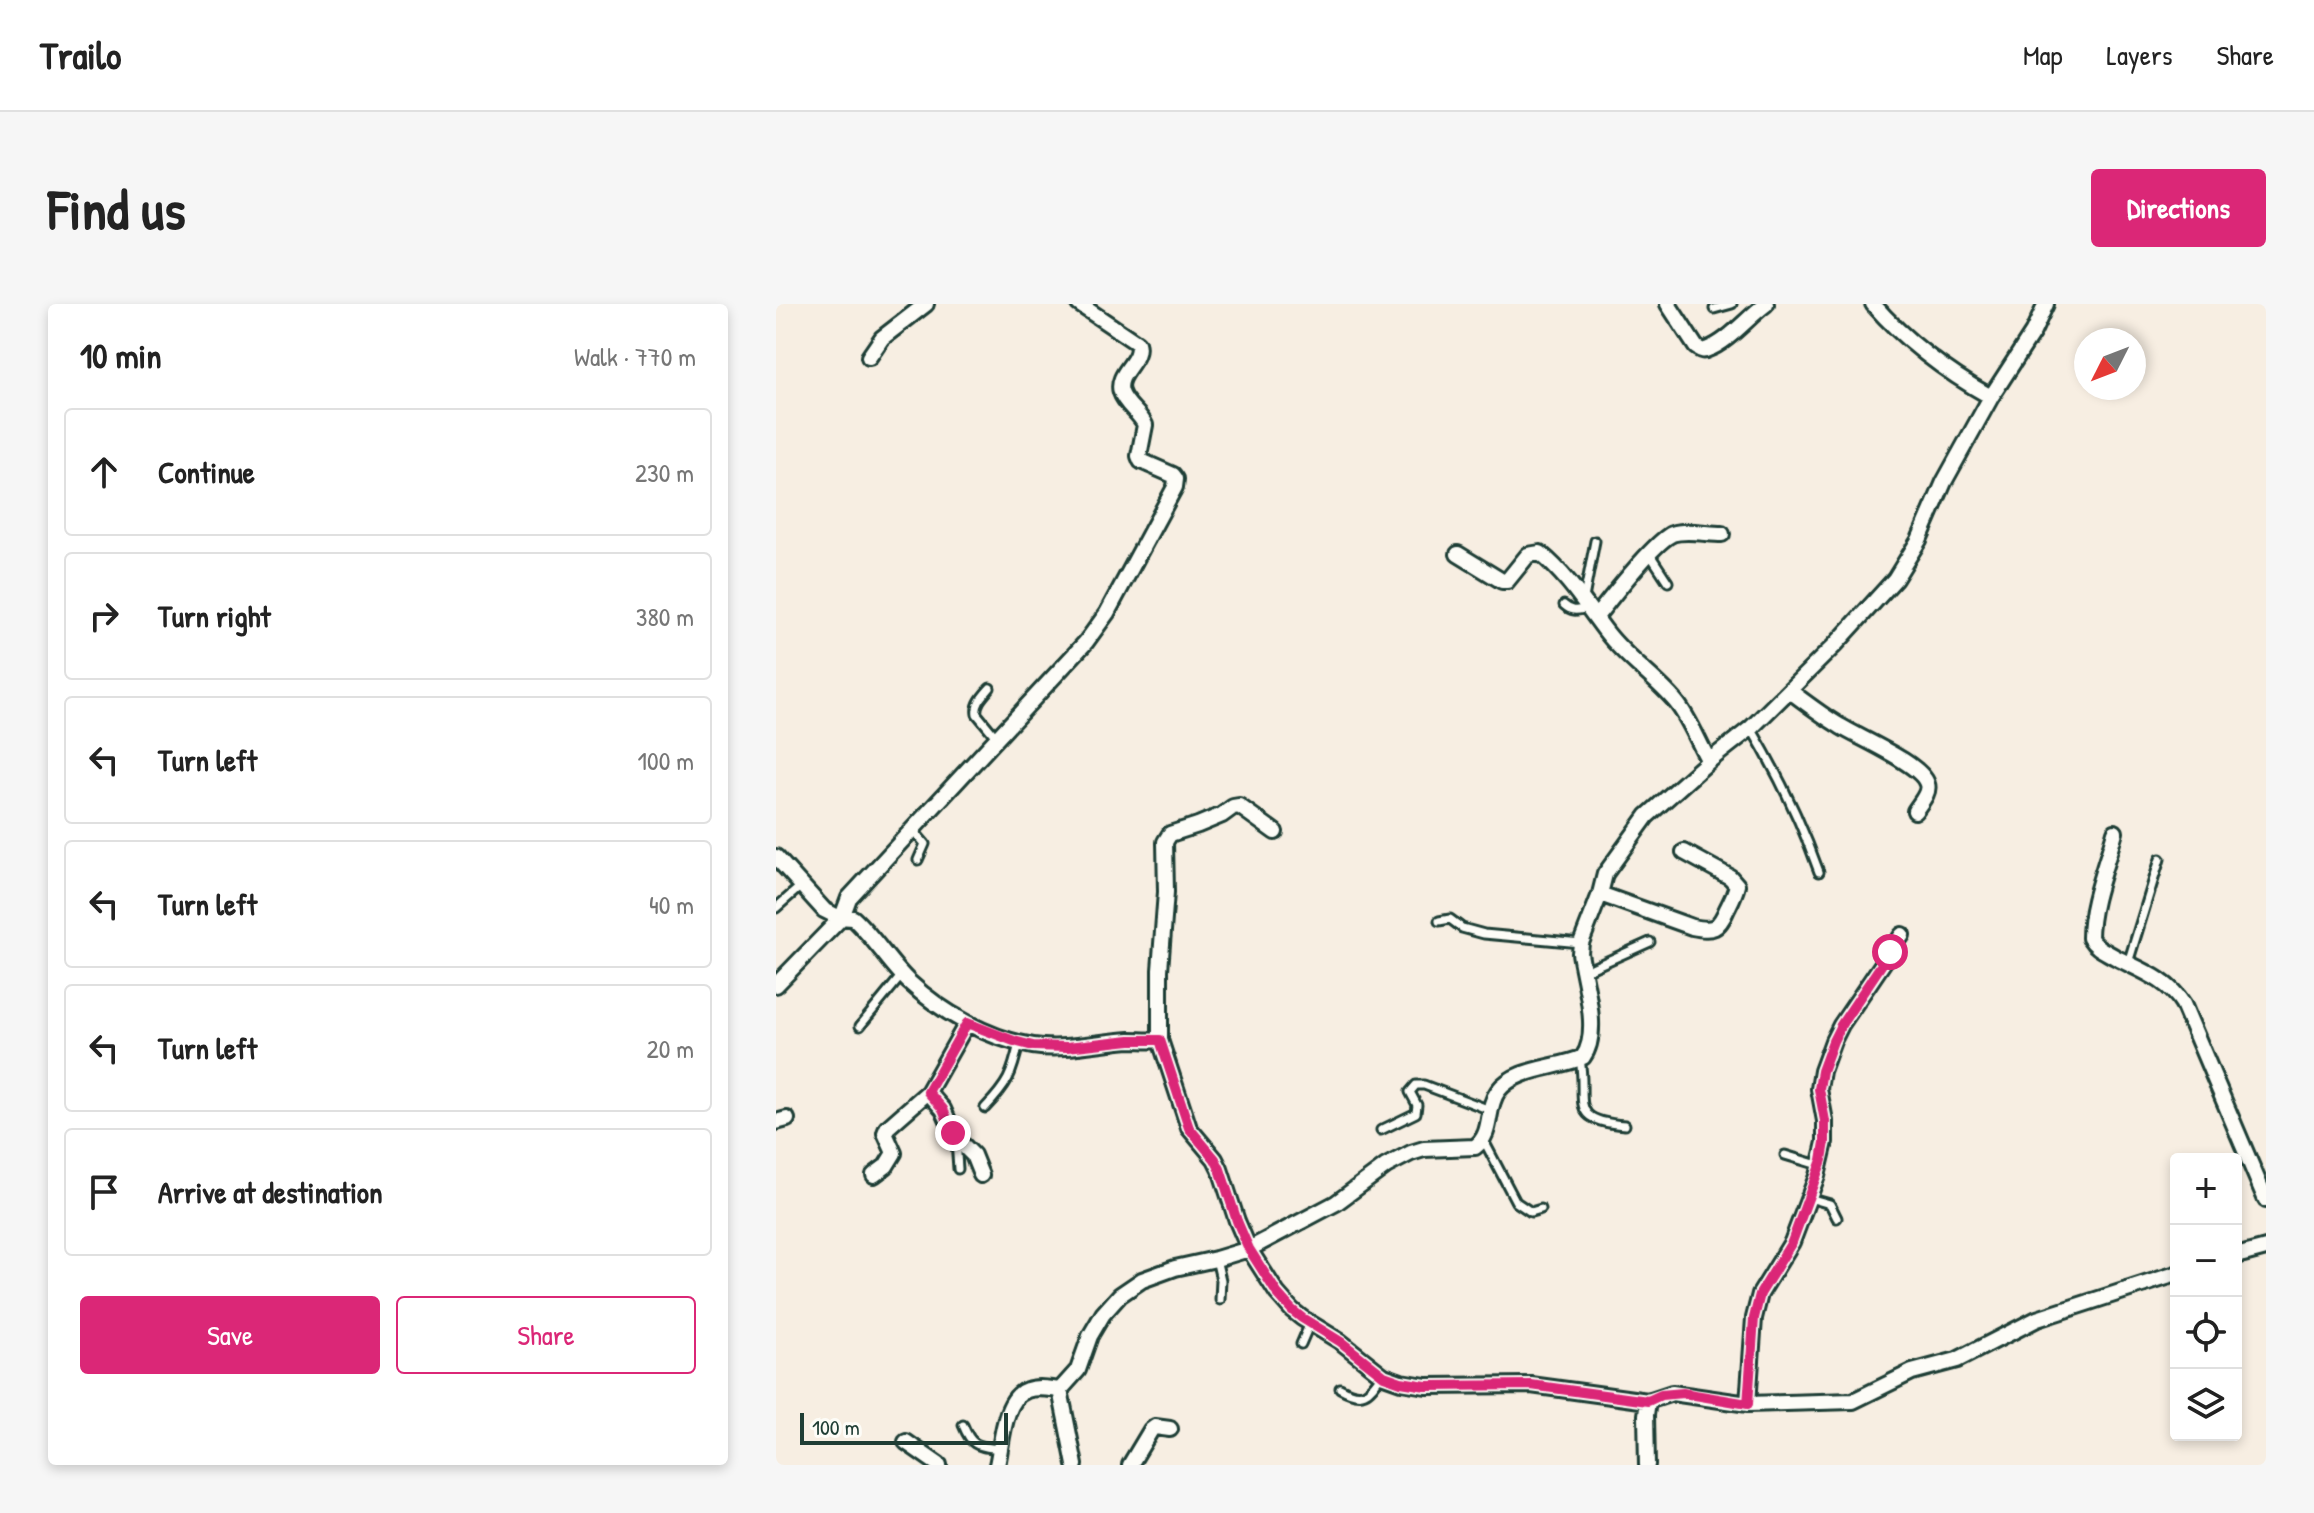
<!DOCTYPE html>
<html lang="en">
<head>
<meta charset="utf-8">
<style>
  body { margin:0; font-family:"Patrick Hand",sans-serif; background:#f6f6f6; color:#222 }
  .controls { position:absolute; right:24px; bottom:24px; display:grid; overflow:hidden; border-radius:8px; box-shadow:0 4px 12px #0003 }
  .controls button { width:72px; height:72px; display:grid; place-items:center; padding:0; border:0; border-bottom:2px solid #e0e0e0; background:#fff; color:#222; font:40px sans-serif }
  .compass { position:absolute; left:1298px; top:24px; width:72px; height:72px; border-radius:50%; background:#fff; box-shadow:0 4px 12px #0003; rotate:228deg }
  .scale { position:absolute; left:24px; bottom:20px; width:208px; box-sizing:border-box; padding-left:8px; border:4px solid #1f3d34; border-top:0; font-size:22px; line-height:28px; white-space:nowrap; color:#1f3d34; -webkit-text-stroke:6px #fdfcf7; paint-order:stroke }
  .stop { position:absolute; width:24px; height:24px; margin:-18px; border:6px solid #db2777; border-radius:50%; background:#fff }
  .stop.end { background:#db2777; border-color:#fff; box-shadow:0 2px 8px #0008 }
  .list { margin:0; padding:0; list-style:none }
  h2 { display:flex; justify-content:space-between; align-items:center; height:104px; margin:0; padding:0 32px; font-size:34px }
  h2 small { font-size:26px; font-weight:400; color:#767676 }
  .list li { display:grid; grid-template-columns:52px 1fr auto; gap:24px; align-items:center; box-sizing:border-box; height:128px; margin:0 16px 16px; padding:0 16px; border:2px solid #e0e0e0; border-radius:8px }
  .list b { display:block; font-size:30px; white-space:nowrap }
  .list em { font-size:26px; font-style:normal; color:#767676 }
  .actions { display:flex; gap:16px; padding:24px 32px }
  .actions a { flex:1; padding:18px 0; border:2px solid #db2777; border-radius:8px; text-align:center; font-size:28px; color:#db2777 }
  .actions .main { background:#db2777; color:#fff }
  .icon { flex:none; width:44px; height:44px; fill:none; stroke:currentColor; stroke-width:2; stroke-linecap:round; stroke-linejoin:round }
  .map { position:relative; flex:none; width:1490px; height:1161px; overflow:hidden; border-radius:8px }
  header { display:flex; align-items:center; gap:48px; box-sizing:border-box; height:112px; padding:0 40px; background:#fff; border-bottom:2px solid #e0e0e0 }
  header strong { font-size:38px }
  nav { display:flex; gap:44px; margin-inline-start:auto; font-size:28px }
  .intro { display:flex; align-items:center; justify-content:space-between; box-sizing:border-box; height:192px; padding:0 48px }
  h1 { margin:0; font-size:56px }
  .button { padding:20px 36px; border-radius:8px; background:#db2777; color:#fff; font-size:28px; font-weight:700 }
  main { display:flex; gap:48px; padding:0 48px }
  aside { flex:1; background:#fff; border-radius:8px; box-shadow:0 4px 12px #0003 }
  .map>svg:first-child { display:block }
</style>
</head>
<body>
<header>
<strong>Trailo</strong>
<nav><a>Map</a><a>Layers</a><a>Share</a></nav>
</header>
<div class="intro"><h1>Find us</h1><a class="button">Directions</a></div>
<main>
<aside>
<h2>10 min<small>Walk · 770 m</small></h2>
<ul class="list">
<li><svg class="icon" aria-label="ahead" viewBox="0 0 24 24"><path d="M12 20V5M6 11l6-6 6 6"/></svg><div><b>Continue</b></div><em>230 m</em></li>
<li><svg class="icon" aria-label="right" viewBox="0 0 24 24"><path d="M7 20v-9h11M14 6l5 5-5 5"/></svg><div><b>Turn right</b></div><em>380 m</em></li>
<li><svg class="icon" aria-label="left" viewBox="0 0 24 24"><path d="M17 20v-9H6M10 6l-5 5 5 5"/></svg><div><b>Turn left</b></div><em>100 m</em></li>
<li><svg class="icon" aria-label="left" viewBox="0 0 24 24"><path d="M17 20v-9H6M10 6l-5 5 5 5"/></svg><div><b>Turn left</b></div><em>40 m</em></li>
<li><svg class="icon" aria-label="left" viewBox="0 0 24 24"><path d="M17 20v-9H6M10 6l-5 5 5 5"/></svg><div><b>Turn left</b></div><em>20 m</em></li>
<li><svg class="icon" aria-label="arrive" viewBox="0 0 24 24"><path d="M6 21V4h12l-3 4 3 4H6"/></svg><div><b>Arrive at destination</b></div></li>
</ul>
<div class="actions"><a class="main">Save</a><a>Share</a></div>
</aside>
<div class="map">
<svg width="1490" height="1161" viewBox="0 0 1490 1161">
  <rect width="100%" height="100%" fill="#f7eee2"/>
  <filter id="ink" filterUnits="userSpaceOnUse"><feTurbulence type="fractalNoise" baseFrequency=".0125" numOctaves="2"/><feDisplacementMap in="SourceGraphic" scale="16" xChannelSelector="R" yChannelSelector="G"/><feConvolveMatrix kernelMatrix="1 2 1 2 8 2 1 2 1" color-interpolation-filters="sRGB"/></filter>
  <g filter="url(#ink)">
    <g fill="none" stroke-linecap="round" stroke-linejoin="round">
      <defs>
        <path id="service" d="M938,5L956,0
          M873,249L892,278
          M808,294L819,237
          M788,301C797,309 802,306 813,304
          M214,384C207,392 199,400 201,410L220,433
          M975,424C1002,470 1025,517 1043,568
          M137,526L149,540L142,556
          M0,604L25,582
          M663,617L674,615L686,624L708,630L805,639
          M1352,659L1384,555
          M807,668L874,638
          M84,722L126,671
          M804,755C812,798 790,816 849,821
          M209,804C232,780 236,771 243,739
          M605,826L640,809L641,801L634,788L640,781H648L714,806
          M707,835L740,898L755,908L765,905
          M180,836L182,865
          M1009,851L1042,861
          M1033,894L1054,900L1061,914
          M440,955L445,976L444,996
          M525,1040L534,1019
          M564,1084C587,1097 592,1090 606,1070
          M187,1121C196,1143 201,1142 223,1145"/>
        <path id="minor" d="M892,0L920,43C925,46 926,48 932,45C952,38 972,13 990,0
          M1097,0C1131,39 1170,68 1215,93
          M93,53L106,34L150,0
          M682,250L726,277H731L752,251L764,249C792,272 809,300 831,329C851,355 879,373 900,398C914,415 922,438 933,457
          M820,313C834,295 878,238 896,230C909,225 931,230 946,230
          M1014,387C1030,399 1047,412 1064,422C1083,434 1146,460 1151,480C1154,489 1144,499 1139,507
          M1339,528C1330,562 1314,599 1314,634C1320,644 1329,647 1339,653C1364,666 1392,675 1407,700L1490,896
          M0,553L48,606L62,613L77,614C98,633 113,659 133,678C165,708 213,735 257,742C289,747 322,738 354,736C364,736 374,737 384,736L413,824L439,855L444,865L461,917L473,945L501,989L516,1006L526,1014L565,1038L608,1072L625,1078L650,1082L755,1081L872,1097
          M824,590L916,623C937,627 942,626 951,605C955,597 959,590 961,581L954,573L908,548
          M0,681L66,613L73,594L310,338L331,309L399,183L400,175L397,171L365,157L363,152L369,121C364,109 349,101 345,88C339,69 367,57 361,39L303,0
          M384,736V666L390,588L389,538L394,530L422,521L446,511L457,503L463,502L499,528
          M152,788L167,805L180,834L197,851L205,871
          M0,818L11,815
          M98,871L110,862L118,849L109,829L111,824L152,788L191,719
          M1460,952L1490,944
          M972,1100L978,1014L984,990L1016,938L1041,872L1049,838V817L1043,785L1046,767L1057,737L1065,721L1126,631
          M130,1138L163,1161
          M221,1161C226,1141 227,1094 251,1086C261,1082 274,1085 284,1086
          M299,1161L284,1086L302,1066L314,1032L327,1010L344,991L366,976L399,964L440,955L473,945L560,899L610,862L635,849L648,845L699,843C718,829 709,805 722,787C740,763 781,765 807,753C825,729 808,677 804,649L805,639L824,590L829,570L871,512L933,457L975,424L1059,341L1119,275L1143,236L1168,178L1215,93L1257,28L1270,0
          M354,1161L375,1126L379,1123L394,1125
          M871,1161L870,1111L872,1097L896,1089L972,1100L1077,1097L1136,1068L1181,1056L1261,1015L1400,970"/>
      </defs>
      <use href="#service" stroke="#1f3d34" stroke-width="13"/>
      <use href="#minor" stroke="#1f3d34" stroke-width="20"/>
      <use href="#service" stroke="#fdfcf7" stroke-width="7"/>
      <use href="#minor" stroke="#fdfcf7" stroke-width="14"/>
    </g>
  </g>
  <g fill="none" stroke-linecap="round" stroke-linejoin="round" filter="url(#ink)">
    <path stroke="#db2777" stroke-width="10" d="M177,829L167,805L152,788L191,719L238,737L257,742L291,743L354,736H384L413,824L439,855L444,865L461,917L473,945L501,989L516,1006L526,1014L565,1038L608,1072L625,1078L650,1082L755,1081L872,1097L885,1091L907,1089L972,1100L978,1014L984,990L1016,938L1046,856L1049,838V817L1043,785L1046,767L1057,737L1065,721L1114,648"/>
  </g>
</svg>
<div class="controls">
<button>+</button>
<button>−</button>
<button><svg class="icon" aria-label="locate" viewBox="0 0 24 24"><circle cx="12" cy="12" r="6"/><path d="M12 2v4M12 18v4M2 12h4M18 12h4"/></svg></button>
<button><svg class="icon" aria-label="layers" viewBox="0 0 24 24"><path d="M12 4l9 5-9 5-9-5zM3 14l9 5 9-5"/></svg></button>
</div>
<svg class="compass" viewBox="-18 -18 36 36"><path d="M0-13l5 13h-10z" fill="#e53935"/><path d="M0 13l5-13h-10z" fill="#767676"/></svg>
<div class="scale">100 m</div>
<div class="stop" style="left:1114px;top:648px"></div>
<div class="stop end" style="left:177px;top:829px"></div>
</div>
</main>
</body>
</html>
